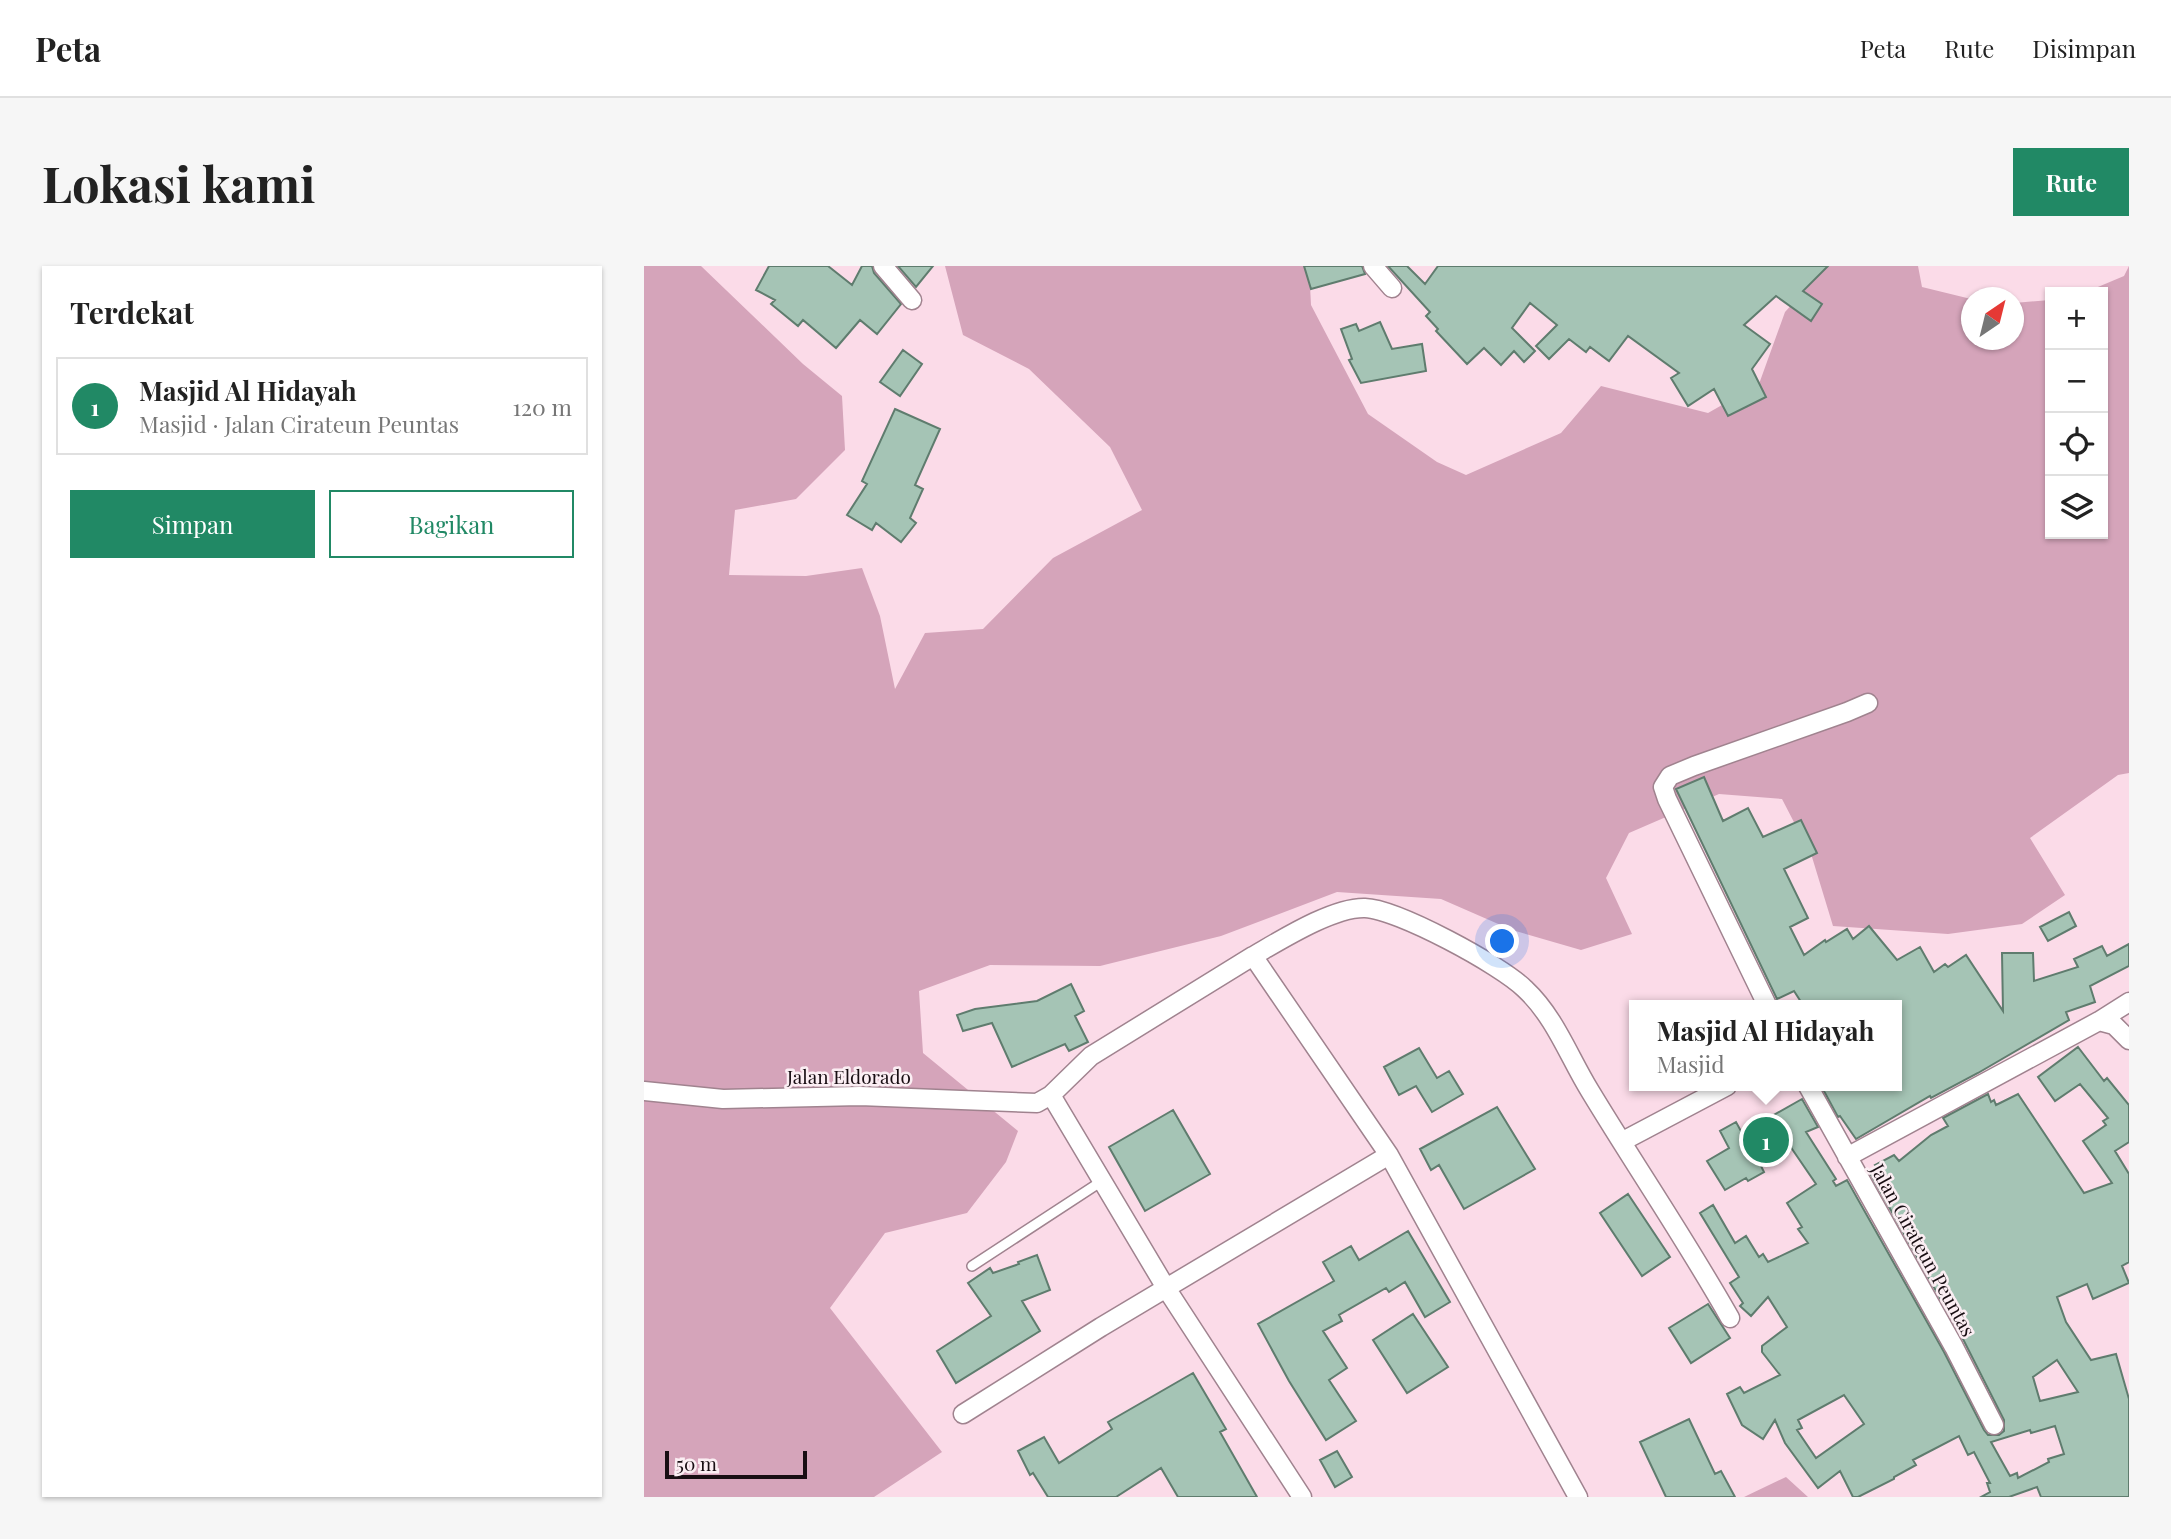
<!DOCTYPE html>
<html lang="id">
<head>
<meta charset="utf-8">
<style>
  body { margin:0; font-family:"Playfair Display",serif; background:#f6f6f6; color:#222 }
  .controls { position:absolute; right:21px; top:21px; display:grid; overflow:hidden; border-radius:0px; box-shadow:0 2px 5px #0004 }
  .controls button { width:63px; height:63px; display:grid; place-items:center; padding:0; border:0; border-bottom:2px solid #e0e0e0; background:#fff; color:#222; font:35px sans-serif }
  .compass { position:absolute; left:1317px; top:21px; width:63px; height:63px; border-radius:50%; background:#fff; box-shadow:0 2px 5px #0004; rotate:35deg }
  .scale { position:absolute; left:21px; bottom:18px; width:142px; box-sizing:border-box; padding-left:7px; border:4px solid #180e13; border-top:0; font-size:19px; line-height:24px; white-space:nowrap; color:#180e13; -webkit-text-stroke:5px #fbeef3; paint-order:stroke }
  .you { position:absolute; left:859px; top:676px; width:24px; height:24px; margin:-18px; border:5px solid #fff; border-radius:50%; background:#1a73e8; box-shadow:0 0 0 10px #1a73e833 }
  .badge { display:grid; place-items:center; width:46px; height:46px; border-radius:50%; background:#218965; color:#fff; font-size:23px; font-weight:700 }
  .pin { position:absolute; translate:-50% -50%; border:4px solid #fff; box-shadow:0 2px 7px #0006 }
  .popup { position:absolute; left:985px; top:734px; width:273px; height:91px; box-sizing:border-box; display:grid; place-content:center; border-radius:0px; background:#fff; filter:drop-shadow(0 2px 5px #0005); font-size:23px; white-space:nowrap; color:#767676 }
  .popup b { font-size:26px; color:#222 }
  .popup::after { content:''; position:absolute; left:50%; top:100%; margin-left:-14px; border:14px solid transparent; border-top-color:#fff }
  .list { margin:0; padding:0; list-style:none }
  h2 { display:flex; justify-content:space-between; align-items:center; height:91px; margin:0; padding:0 28px; font-size:30px }
  h2 small { font-size:23px; font-weight:400; color:#767676 }
  .list li { display:grid; grid-template-columns:46px 1fr auto; gap:21px; align-items:center; box-sizing:border-box; height:98px; margin:0 14px 14px; padding:0 14px; border:2px solid #e0e0e0; border-radius:0px }
  .list b { display:block; font-size:26px; white-space:nowrap }
  .list p { margin:0; font-size:23px; white-space:nowrap; color:#767676 }
  .list em { font-size:23px; font-style:normal; color:#767676 }
  .actions { display:flex; gap:14px; padding:21px 28px }
  .actions a { flex:1; padding:16px 0; border:2px solid #218965; border-radius:0px; text-align:center; font-size:24px; color:#218965 }
  .actions .main { background:#218965; color:#fff }
  .icon { flex:none; width:38px; height:38px; fill:none; stroke:currentColor; stroke-width:2; stroke-linecap:round; stroke-linejoin:round }
  .map { position:relative; flex:none; width:1485px; height:1231px; overflow:hidden; border-radius:0px }
  header { display:flex; align-items:center; gap:42px; box-sizing:border-box; height:98px; padding:0 35px; background:#fff; border-bottom:2px solid #e0e0e0 }
  header strong { font-size:33px }
  nav { display:flex; gap:38px; margin-inline-start:auto; font-size:24px }
  .intro { display:flex; align-items:center; justify-content:space-between; box-sizing:border-box; height:168px; padding:0 42px }
  h1 { margin:0; font-size:49px }
  .button { padding:18px 32px; border-radius:0px; background:#218965; color:#fff; font-size:24px; font-weight:700 }
  main { display:flex; gap:42px; padding:0 42px }
  aside { flex:1; background:#fff; border-radius:0px; box-shadow:0 2px 5px #0004 }
  .map>svg:first-child { display:block }
</style>
</head>
<body>
<header>
<strong>Peta</strong>
<nav><a>Peta</a><a>Rute</a><a>Disimpan</a></nav>
</header>
<div class="intro"><h1>Lokasi kami</h1><a class="button">Rute</a></div>
<main>
<aside>
<h2>Terdekat<small></small></h2>
<ul class="list">
<li><span class="badge">1</span><div><b>Masjid Al Hidayah</b><p>Masjid · Jalan Cirateun Peuntas</p></div><em>120 m</em></li>
</ul>
<div class="actions"><a class="main">Simpan</a><a>Bagikan</a></div>
</aside>
<div class="map">
<svg width="1485" height="1231" viewBox="0 0 1485 1231">
  <rect width="100%" height="100%" fill="#fbdbe8"/>
  <path fill="#d5a4ba" d="M0,0H57L159,98L198,130L201,184L152,233L91,244L85,309L162,310L218,302L236,350L251,423L281,367L339,363L409,292L498,244L466,181L385,103L319,69L301,0H665L667,39L724,148L793,196L822,209L917,167L957,120L1064,147L1115,118L1141,46L1183,0H1274L1278,21L1327,33L1328,74H1370V37L1406,34V268H1459V26H1442L1480,10L1485,0V507L1474,509L1386,572L1421,629L1378,658L1304,668L1189,660L1168,591L1138,533L1075,528L985,567L962,612L988,668L937,684L868,664L797,633L693,626L577,670L456,700L346,699L275,725L279,787L374,865L362,896L323,947L241,967L186,1042L298,1186L230,1231H0Z
    M1142,1211L1164,1231H1100Z"/>
  <path fill="#a5c4b5" stroke="#5f7c6e" stroke-width="2" fill-rule="evenodd" d="M125,0H184L208,19L218,0H228L230,7L257,38L233,68L216,54L192,82L159,54L154,60L127,38L131,34L112,24Z
    M254,0H289L272,21Z
    M660,0H718L721,8L667,23Z
    M744,0H763L781,18L794,0H1184L1159,25L1178,38L1167,55L1132,30L1100,59L1126,78L1108,103L1122,131L1084,150L1070,123L1044,140L1027,112L1035,107L984,70L965,95L946,81L942,86L925,73L905,93L892,80L913,59L886,37L868,62L891,85L880,96L870,85L857,99L840,82L823,98L792,65L794,63L782,50L786,46Z
    M736,56L748,83L778,78L782,105L717,117L705,94L708,93L697,63L712,58L715,65Z
    M259,84L278,98L256,130L236,116Z
    M251,143L296,163L271,219L279,223L266,252L272,257L257,276L232,257L228,264L203,249L223,218L218,215Z
    M1060,511L1079,555L1104,542L1119,571L1157,554L1173,587L1140,603L1164,652L1146,661L1160,689L1181,674L1182,676L1203,663L1209,673L1225,660L1253,694L1276,681L1290,706L1301,698L1304,701L1322,689L1359,745L1358,687H1389L1390,715L1434,701L1430,693L1458,680L1463,690L1485,678V700L1446,720L1451,736L1422,746L1425,754L1334,807L1287,832L1286,830L1212,873L1196,850L1194,851L1180,825L1188,820H1253V739H1159L1150,725L1133,733L1032,523Z
    M1425,646L1432,660L1404,675L1396,661Z
    M427,718L440,745L431,750L444,776L425,785L421,778L368,801L348,757L319,765L313,749L331,743L393,735Z
    M1434,781L1460,815L1463,812L1485,839V876L1471,885L1485,908V996L1478,1000L1485,1017L1449,1033L1443,1018L1413,1031L1422,1056L1447,1094L1472,1088L1485,1133V1231H1397L1393,1221L1365,1231H1337L1346,1226L1343,1217H1346L1330,1186L1324,1189L1315,1170L1269,1194L1272,1199L1250,1211V1213L1214,1231H1209L1196,1205L1174,1222L1141,1177L1131,1154L1119,1173L1098,1159L1083,1128L1096,1121L1100,1127L1136,1109L1118,1086V1080L1143,1061L1124,1031L1107,1050L1096,1040L1099,1037L1086,1017L1095,1011L1056,947L1069,939L1091,977L1102,970L1115,991L1119,988L1124,996L1164,977L1154,963L1158,961L1143,937L1172,918L1146,880L1115,896L1120,906L1104,915L1102,912L1081,924L1063,895L1085,882L1076,865L1092,856L1098,867L1158,833L1174,861L1162,866L1192,913L1189,915L1192,920L1203,914L1300,1086L1340,1164L1344,1169H1355L1360,1165V1154L1320,1075L1226,907L1235,904L1231,899L1250,889L1255,895L1287,869L1304,860L1299,852L1344,828L1347,836L1350,834L1352,839L1374,828L1440,927L1468,917L1439,875L1462,859L1459,855L1464,852L1436,818L1411,835L1394,811ZM1413,1094L1434,1126L1396,1135L1389,1111ZM1200,1129L1220,1158L1172,1192L1153,1164L1158,1162L1154,1154ZM1411,1160L1420,1188L1404,1193L1405,1196L1374,1212L1373,1207L1366,1210L1347,1176L1386,1164L1387,1167Z
    M775,782L793,812L805,805L819,828L788,846L772,820L755,829L740,801Z
    M853,841L891,903L820,943L795,899L787,904L776,883Z
    M529,844L566,908L501,945L465,881Z
    M984,928L1026,991L998,1010L956,947Z
    M764,965L806,1036L781,1051L761,1016L745,1026L742,1022L695,1049L698,1055L679,1065L703,1102L685,1114L712,1155L682,1174L645,1115L614,1058L690,1015L679,996L707,980L715,994Z
    M393,989L406,1024L378,1035L396,1065L312,1117L293,1085L347,1050L324,1017L346,1002L349,1007L375,998L374,996Z
    M1064,1038L1086,1072L1047,1097L1025,1062Z
    M769,1048L804,1101L763,1127L729,1074Z
    M549,1107L582,1163L576,1166L613,1231H534L517,1202L472,1231H404L389,1207L386,1209L374,1185L400,1171L415,1197L468,1163L464,1156Z
    M1045,1153L1071,1208L1077,1205L1091,1231H1022L996,1176Z
    M693,1185L708,1211L691,1221L676,1194Z"/>
  <g fill="none" stroke-linecap="round" stroke-linejoin="round">
    <defs>
      <path id="lane" d="M328,1000L458,915"/>
      <path id="street" d="M239,0L268,34
        M729,0L748,22
        M609,690C637,674 689,641 721,642C753,643 857,699 881,723C911,751 925,791 946,825C992,901 1042,974 1086,1052
        M1123,739L1023,533L1019,521L1026,510L1050,500L1203,446L1224,437
        M1455,755L1470,759L1485,774
        M1164,820L1310,1081L1350,1159
        M0,825L79,833L216,830L393,837L407,829L447,790L609,690L745,889L934,1231
        M407,829L522,1022L658,1231
        M979,875L1083,820
        M1203,891L1455,755L1485,736
        M319,1148L457,1061L745,889"/>
    </defs>
    <use href="#lane" stroke="#a0838f" stroke-width="12"/>
    <use href="#street" stroke="#a0838f" stroke-width="21"/>
    <use href="#lane" stroke="#fff" stroke-width="9"/>
    <use href="#street" stroke="#fff" stroke-width="18"/>
  </g>
  <g text-anchor="middle" stroke-width="5" stroke-linejoin="round" paint-order="stroke">
    <g font-size="19" fill="#180e13" stroke="#fbeef3">
      <text x="205" y="818">Jalan Eldorado</text>
      <text transform="translate(1279 984) rotate(61)" y="7">Jalan Cirateun Peuntas</text>
    </g>
  </g>
</svg>
<div class="controls">
<button>+</button>
<button>−</button>
<button><svg class="icon" aria-label="locate" viewBox="0 0 24 24"><circle cx="12" cy="12" r="6"/><path d="M12 2v4M12 18v4M2 12h4M18 12h4"/></svg></button>
<button><svg class="icon" aria-label="layers" viewBox="0 0 24 24"><path d="M12 4l9 5-9 5-9-5zM3 14l9 5 9-5"/></svg></button>
</div>
<svg class="compass" viewBox="-18 -18 36 36"><path d="M0-13l5 13h-10z" fill="#e53935"/><path d="M0 13l5-13h-10z" fill="#767676"/></svg>
<div class="scale">50 m</div>
<div class="you"></div>
<div class="pin badge" style="left:1122px;top:874px">1</div>
<div class="popup"><b>Masjid Al Hidayah</b>Masjid</div>
</div>
</main>
</body>
</html>
